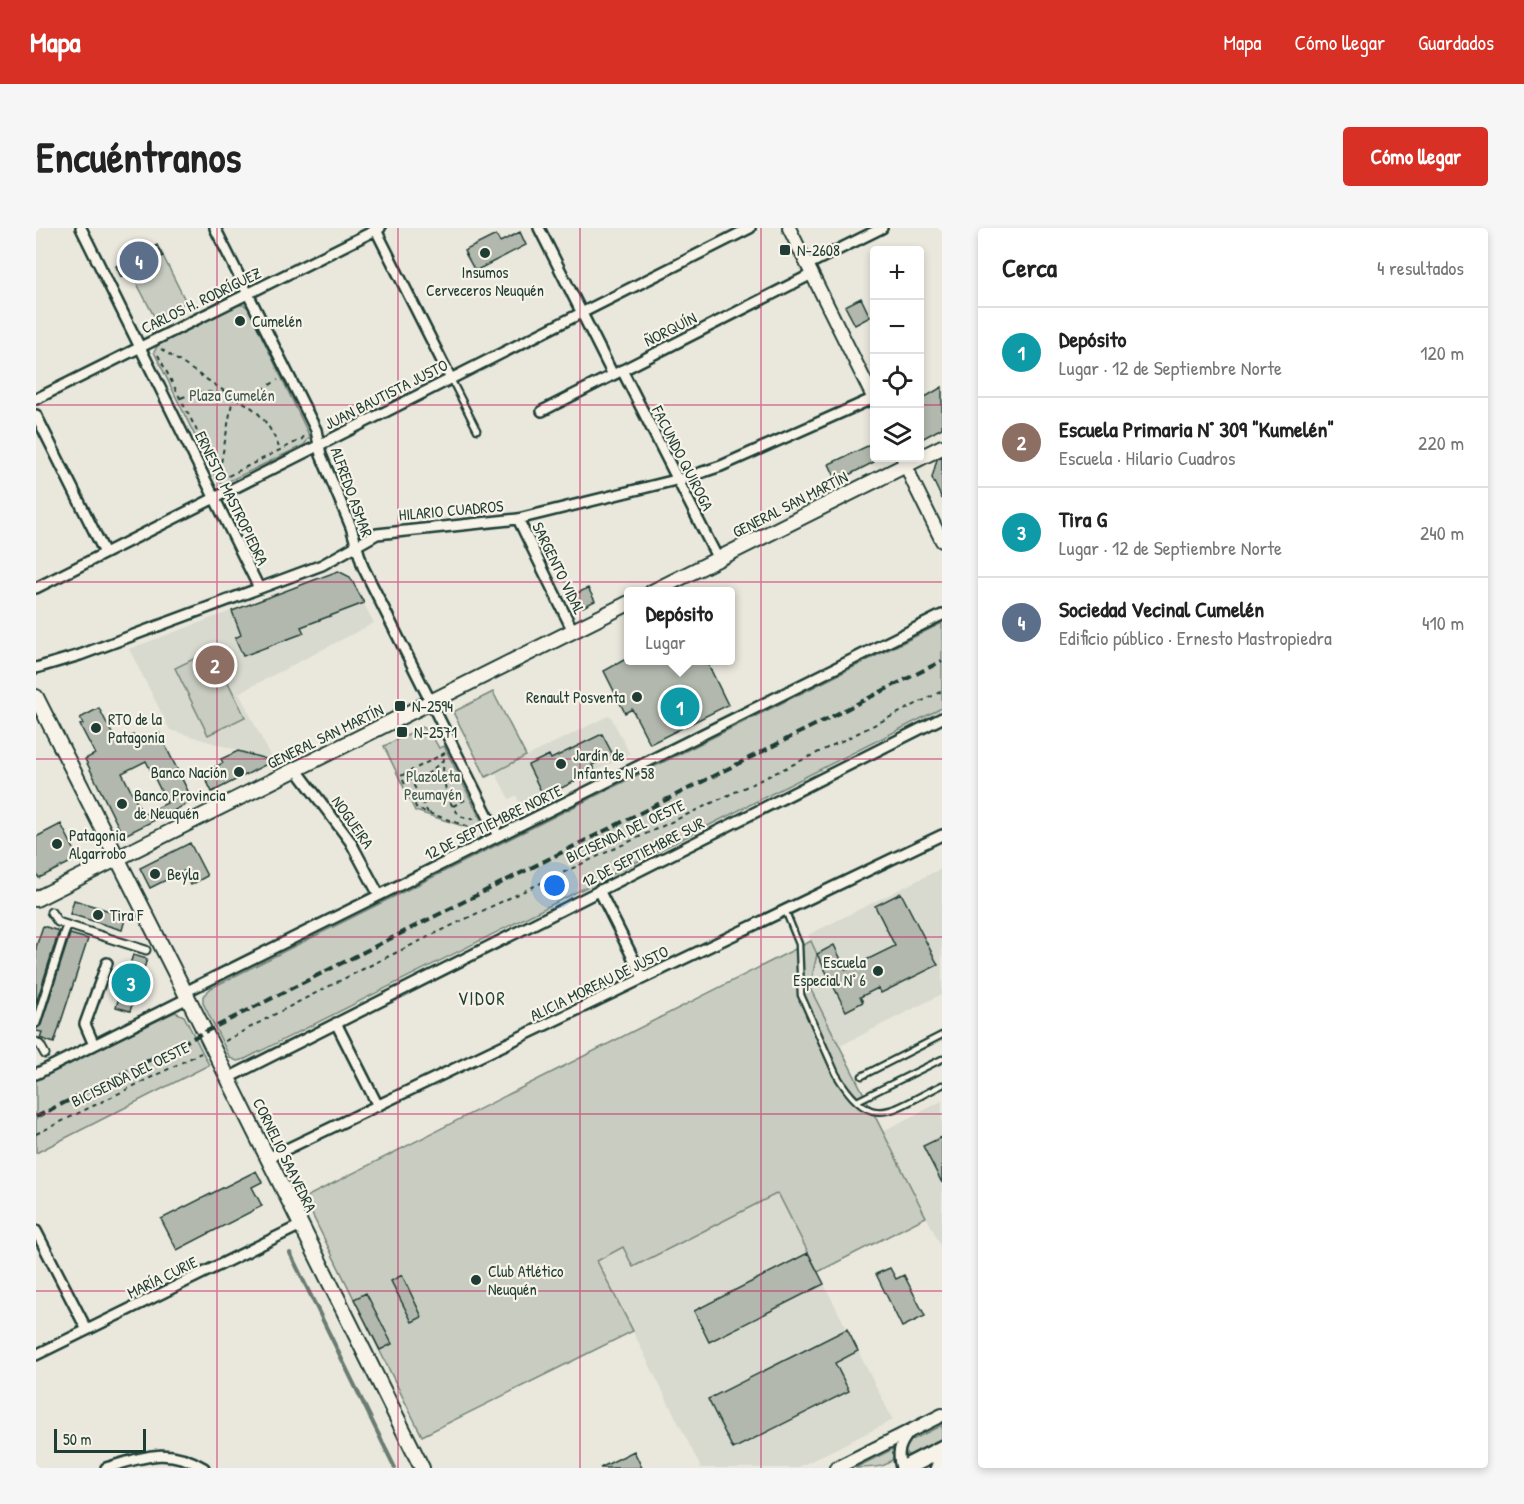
<!DOCTYPE html>
<html lang="es">
<head>
<meta charset="utf-8">
<style>
  body { margin:0; font-family:"Patrick Hand",sans-serif; background:#f6f6f6; color:#222 }
  .controls { position:absolute; right:18px; top:18px; display:grid; overflow:hidden; border-radius:6px; box-shadow:0 3px 9px #0003 }
  .controls button { width:54px; height:54px; display:grid; place-items:center; padding:0; border:0; border-bottom:2px solid #e0e0e0; background:#fff; color:#222; font:30px sans-serif }
  .scale { position:absolute; left:18px; bottom:15px; width:92px; box-sizing:border-box; padding-left:6px; border:3px solid #1f3d34; border-top:0; font-size:16px; line-height:21px; white-space:nowrap; color:#1f3d34; -webkit-text-stroke:4px #f7f3e8; paint-order:stroke }
  .you { position:absolute; left:519px; top:658px; width:21px; height:21px; margin:-15px; border:4px solid #fff; border-radius:50%; background:#1a73e8; box-shadow:0 0 0 9px #1a73e833 }
  .badge { display:grid; place-items:center; width:39px; height:39px; border-radius:50%; background:#d93025; color:#fff; font-size:20px; font-weight:700 }
  .pin { position:absolute; translate:-50% -50%; border:3px solid #fff; box-shadow:0 2px 6px #0006 }
  .popup { position:absolute; left:588px; top:359px; width:111px; height:78px; box-sizing:border-box; display:grid; place-content:center; border-radius:6px; background:#fff; filter:drop-shadow(0 2px 4px #0005); font-size:20px; white-space:nowrap; color:#767676 }
  .popup b { font-size:22px; color:#222 }
  .popup::after { content:''; position:absolute; left:50%; top:100%; margin-left:-12px; border:12px solid transparent; border-top-color:#fff }
  .list { margin:0; padding:0; list-style:none }
  h2 { display:flex; justify-content:space-between; align-items:center; height:78px; margin:0; padding:0 24px; font-size:26px }
  h2 small { font-size:20px; font-weight:400; color:#767676 }
  .list li { display:grid; grid-template-columns:39px 1fr auto; gap:18px; align-items:center; box-sizing:border-box; height:90px; padding:0 24px; border-top:2px solid #e0e0e0 }
  .list b { display:block; font-size:22px; white-space:nowrap }
  .list p { margin:0; font-size:20px; white-space:nowrap; color:#767676 }
  .list em { font-size:20px; font-style:normal; color:#767676 }
  .icon { flex:none; width:33px; height:33px; fill:none; stroke:currentColor; stroke-width:2; stroke-linecap:round; stroke-linejoin:round }
  .map { position:relative; flex:none; width:906px; height:1240px; overflow:hidden; border-radius:6px }
  header { display:flex; align-items:center; gap:36px; box-sizing:border-box; height:84px; padding:0 30px; background:#d93025; color:#fff }
  header strong { font-size:28px }
  nav { display:flex; gap:33px; margin-inline-start:auto; font-size:21px }
  .intro { display:flex; align-items:center; justify-content:space-between; box-sizing:border-box; height:144px; padding:0 36px }
  h1 { margin:0; font-size:42px }
  .button { padding:15px 27px; border-radius:6px; background:#d93025; color:#fff; font-size:21px; font-weight:700 }
  main { display:flex; gap:36px; padding:0 36px }
  aside { flex:1; background:#fff; border-radius:6px; box-shadow:0 3px 9px #0003 }
  .map>svg:first-child { display:block }
</style>
</head>
<body>
<header>
<strong>Mapa</strong>
<nav><a>Mapa</a><a>Cómo llegar</a><a>Guardados</a></nav>
</header>
<div class="intro"><h1>Encuéntranos</h1><a class="button">Cómo llegar</a></div>
<main>
<div class="map">
<svg width="906" height="1240" viewBox="0 0 906 1240">
  <rect width="100%" height="100%" fill="#eae8dd"/>
  <filter id="ink" filterUnits="userSpaceOnUse"><feTurbulence type="fractalNoise" baseFrequency=".0167" numOctaves="2"/><feDisplacementMap in="SourceGraphic" scale="12" xChannelSelector="R" yChannelSelector="G"/><feConvolveMatrix kernelMatrix="1 2 1 2 8 2 1 2 1" color-interpolation-filters="sRGB"/></filter>
  <g filter="url(#ink)">
    <path fill="#d9dacf" d="M302,343L314,349L338,395L203,465L237,533L134,502L93,421Z
      M574,487L594,526L486,580L480,568L473,571L459,544Z
      M906,640V766L804,818L774,759L781,726L772,707Z
      M906,873V1020L847,903Z
      M742,965L857,1192L761,1240H665L561,1032L587,1019L597,1038Z"/>
    <path fill="#c8ccc1" stroke="#74847a" stroke-width="1.5" d="M127,28L150,74L119,90L95,44Z
      M202,77H208L212,80L274,209L268,217L187,256L180,251L118,124L122,117Z
      M906,395V480L209,831L201,833L194,830L167,775V768L175,760Z
      M176,422L209,489L172,507L139,440Z
      M457,464L490,528L450,549L417,484Z
      M386,499L394,504L403,520L408,518L448,598L446,604L379,583L348,518Z
      M775,713L781,726L774,760L890,989L782,1044L742,965L597,1039L587,1019L561,1033L597,1103L386,1208L268,970Z
      M139,784L148,788L173,837L0,925V852Z
      M906,1197V1212L874,1228L867,1224L870,1215Z
      M857,1221H859C860,1240 838,1240 819,1240Z"/>
    <g fill="none" stroke-linecap="round" stroke-linejoin="round">
      <path stroke="#6a7c72" stroke-width="4" d="M254,1025L359,1240"/>
    </g>
    <path fill="#b2b8ae" stroke="#1f3d34" stroke-width="1.5" fill-rule="evenodd" d="M484,4L490,17L439,43L428,23L460,7L464,14Z
      M121,17L127,28L85,49L80,38Z
      M825,70L834,89L819,97L809,78Z
      M906,159V200L884,212V172Z
      M838,215V234L801,253L793,236Z
      M906,229V271L896,250L901,231Z
      M302,343L314,349L328,375L265,399L268,405L207,428L199,410L205,407L196,383Z
      M552,360L559,373L547,379L539,376L535,368Z
      M588,432H670L692,477L614,516L596,481L589,485L568,443Z
      M63,480L81,515L97,507L102,516L123,505L157,573L87,608L49,531L59,526L44,497L47,496L44,490ZM110,533L131,575L107,587L86,545Z
      M566,506L577,527L556,537L559,543L508,569L492,537L513,527L515,531Z
      M202,523L237,533L176,564L167,545L187,535L185,531Z
      M25,596L40,625L37,633L3,650L0,645V609Z
      M154,615L171,648L155,657L148,643L114,660L104,640Z
      M865,665L902,737L845,765L842,760L824,769L827,774L810,783L781,726L798,717L810,742L859,718L839,678Z
      M38,672L90,688L86,702L34,686Z
      M7,698L23,703L0,776V719Z
      M34,706L52,711L18,815L4,810L6,804L0,803V801L5,797Z
      M97,727L111,731L94,783L80,779Z
      M906,909V955L887,918Z
      M220,943L226,954L216,959L226,978L141,1022L125,991Z
      M772,1025L788,1056L673,1114L658,1083Z
      M854,1040L860,1051L868,1047L889,1088L866,1099L840,1046Z
      M366,1047L386,1089L376,1094L355,1053Z
      M330,1065L356,1116L344,1122L318,1071Z
      M811,1101L822,1123L799,1135L813,1163L697,1221L672,1171Z
      M598,1223L606,1240H564Z"/>
    <g fill="none" stroke-linecap="round" stroke-linejoin="round">
      <defs>
        <path id="service" d="M415,151L441,202
          M749,682L763,716L765,767L800,846C836,906 855,882 906,857
          M826,848L906,807
          M821,873L906,831"/>
        <path id="pedestrian" d="M15,684L22,694L110,722
          M0,795L31,697
          M0,814L4,817L9,826"/>
        <path id="minor" d="M45,0L223,360
          M179,0L280,202L285,227L315,299L327,339L462,608
          M339,0L415,151
          M503,0L577,147
          M771,37L846,0
          M586,142L682,331
          M0,171L344,0
          M506,183L776,46
          M0,187L69,325
          M482,291L537,403
          M0,360L714,0
          M0,440L44,427L286,337L341,306L482,291L652,249L685,238L838,170
          M260,541L314,613L343,667
          M563,662L607,750
          M149,764L906,387
          M300,795L342,878
          M58,817L49,796L71,735
          M0,846L152,770
          M192,850L906,490
          M232,930L906,607
          M0,1003L51,1102
          M0,1127L265,997
          M70,1240C108,1229 131,1218 168,1240
          M865,1240C861,1225 863,1217 873,1205"/>
        <path id="tertiary" d="M753,0L838,171
          M867,230L877,254L906,313
          M800,1240L906,1187"/>
        <path id="secondary" d="M616,364L906,219
          M0,469L169,804L386,1240
          M0,671L593,375"/>
        <path id="trunk" d="M869,1240L906,1221
          M903,1240L906,1238"/>
      </defs>
      <use href="#service" stroke="#1f3d34" stroke-width="9"/>
      <use href="#pedestrian" stroke="#1f3d34" stroke-width="11"/>
      <use href="#minor" stroke="#1f3d34" stroke-width="14"/>
      <use href="#tertiary" stroke="#1f3d34" stroke-width="16"/>
      <use href="#secondary" stroke="#1f3d34" stroke-width="18"/>
      <use href="#trunk" stroke="#1f3d34" stroke-width="21"/>
      <path stroke="#1f3d34" stroke-width="2" stroke-dasharray="4.5 4.5" stroke-linecap="butt" d="M125,121L197,169L217,167L242,152
        M122,127L183,246L190,249L266,211L269,207L268,205
        M145,170C162,163 176,162 194,168
        M199,170C223,180 235,199 244,222
        M180,251L183,246L197,169
        M409,525L365,548L381,581L445,603
        M408,530C404,550 414,599 442,590
        M417,578L431,571
        M392,585L375,552L393,545L407,532
        M189,813C422,686 669,584 906,463
        M0,906L165,825"/>
      <use href="#service" stroke="#f7f3e8" stroke-width="4.5"/>
      <use href="#pedestrian" stroke="#f7f3e8" stroke-width="7"/>
      <use href="#minor" stroke="#f7f3e8" stroke-width="9"/>
      <use href="#tertiary" stroke="#f7f3e8" stroke-width="12"/>
      <use href="#secondary" stroke="#f7f3e8" stroke-width="14"/>
      <use href="#trunk" stroke="#f7f3e8" stroke-width="16"/>
      <path stroke="#1f3d34" stroke-width="4" stroke-dasharray="9 4.5" stroke-linecap="butt" d="M0,889L906,433"/>
    </g>
  </g>
  <path fill="none" stroke="#c2185b" stroke-width="1.5" stroke-opacity="0.55" d="M181,0V1240M362,0V1240M544,0V1240M725,0V1240M0,177H838M884,177H906M0,354H906M0,531H906M0,709H906M0,886H906M0,1063H906"/>
  <g fill="#1f3d34" stroke="#f7f3e8" stroke-width="2">
    <rect x="743" y="16" width="12" height="12" rx="3"/>
    <circle cx="449" cy="25" r="6"/>
    <circle cx="204" cy="93" r="6"/>
    <circle cx="601" cy="469" r="6"/>
    <rect x="358" y="472" width="12" height="12" rx="3"/>
    <circle cx="60" cy="500" r="6"/>
    <rect x="360" y="498" width="12" height="12" rx="3"/>
    <circle cx="525" cy="536" r="6"/>
    <circle cx="203" cy="544" r="6"/>
    <circle cx="86" cy="576" r="6"/>
    <circle cx="21" cy="616" r="6"/>
    <circle cx="119" cy="646" r="6"/>
    <circle cx="62" cy="687" r="6"/>
    <circle cx="842" cy="743" r="6"/>
    <circle cx="440" cy="1052" r="6"/>
  </g>
  <g text-anchor="middle" stroke-width="4.5" stroke-linejoin="round" paint-order="stroke">
    <g font-size="16" fill="#1f3d34" stroke="#f7f3e8" text-anchor="start">
      <text x="761" y="28">N-2608</text>
      <text x="449" y="50" text-anchor="middle">Insumos<tspan x="449" dy="18">Cerveceros Neuquén</tspan></text>
      <text x="216" y="99">Cumelén</text>
      <text x="589" y="475" text-anchor="end">Renault Posventa</text>
      <text x="376" y="484">N-2594</text>
      <text x="72" y="497">RTO de la<tspan x="72" dy="18">Patagonia</tspan></text>
      <text x="378" y="510">N-2571</text>
      <text x="537" y="533">Jardín de<tspan x="537" dy="18">Infantes N° 58</tspan></text>
      <text x="191" y="550" text-anchor="end">Banco Nación</text>
      <text x="98" y="573">Banco Provincia<tspan x="98" dy="18">de Neuquén</tspan></text>
      <text x="33" y="613">Patagonia<tspan x="33" dy="18">Algarrobo</tspan></text>
      <text x="131" y="652">Beyla</text>
      <text x="74" y="693">Tira F</text>
      <text x="830" y="740" text-anchor="end">Escuela<tspan x="830" dy="18">Especial N° 6</tspan></text>
      <text x="452" y="1049">Club Atlético<tspan x="452" dy="18">Neuquén</tspan></text>
    </g>
    <g font-size="16" fill="#1f3d34" stroke="#f7f3e8">
      <text transform="translate(165 72) rotate(-26)" y="6">CARLOS H. RODRÍGUEZ</text>
      <text transform="translate(634 101) rotate(-27)" y="6">ÑORQUÍN</text>
      <text transform="translate(350 166) rotate(-27)" y="6">JUAN BAUTISTA JUSTO</text>
      <text transform="translate(647 230) rotate(63)" y="6">FACUNDO QUIROGA</text>
      <text transform="translate(316 264) rotate(70)" y="6">ALFREDO ASMAR</text>
      <text transform="translate(196 270) rotate(64)" y="6">ERNESTO MASTROPIEDRA</text>
      <text transform="translate(754 276) rotate(-27)" y="6">GENERAL SAN MARTÍN</text>
      <text transform="translate(415 282) rotate(-5)" y="6">HILARIO CUADROS</text>
      <text transform="translate(523 340) rotate(64)" y="6">SARGENTO VIDAL</text>
      <text transform="translate(289 508) rotate(-26)" y="6">GENERAL SAN MARTÍN</text>
      <text transform="translate(317 594) rotate(55)" y="6">NOGUEIRA</text>
      <text transform="translate(457 594) rotate(-26)" y="6">12 DE SEPTIEMBRE NORTE</text>
      <text transform="translate(589 603) rotate(-25)" y="6">BICISENDA DEL OESTE</text>
      <text transform="translate(607 624) rotate(-27)" y="6">12 DE SEPTIEMBRE SUR</text>
      <text transform="translate(563 755) rotate(-26)" y="6">ALICIA MOREAU DE JUSTO</text>
      <text transform="translate(94 846) rotate(-26)" y="6">BICISENDA DEL OESTE</text>
      <text transform="translate(249 927) rotate(64)" y="6">CORNELIO SAAVEDRA</text>
      <text transform="translate(126 1049) rotate(-26)" y="6">MARÍA CURIE</text>
    </g>
    <g font-size="16" fill="#415a50" stroke="#f7f3e8">
      <text x="196" y="173">Plaza Cumelén</text>
      <text x="397" y="554">Plazoleta<tspan x="397" dy="18">Peumayén</tspan></text>
    </g>
    <g font-size="18" letter-spacing="1.5" fill="#1f3d34" stroke="#f7f3e8">
      <text x="446" y="777">VIDOR</text>
    </g>
  </g>
</svg>
<div class="controls">
<button>+</button>
<button>−</button>
<button><svg class="icon" aria-label="locate" viewBox="0 0 24 24"><circle cx="12" cy="12" r="6"/><path d="M12 2v4M12 18v4M2 12h4M18 12h4"/></svg></button>
<button><svg class="icon" aria-label="layers" viewBox="0 0 24 24"><path d="M12 4l9 5-9 5-9-5zM3 14l9 5 9-5"/></svg></button>
</div>
<div class="scale">50 m</div>
<div class="you"></div>
<div class="pin badge" style="left:644px;top:479px;background:#0f9aa8">1</div>
<div class="popup"><b>Depósito</b>Lugar</div>
<div class="pin badge" style="left:179px;top:437px;background:#8d6e63">2</div>
<div class="pin badge" style="left:95px;top:755px;background:#0f9aa8">3</div>
<div class="pin badge" style="left:103px;top:33px;background:#5c6f8a">4</div>
</div>
<aside>
<h2>Cerca<small>4 resultados</small></h2>
<ul class="list">
<li><span class="badge" style="background:#0f9aa8">1</span><div><b>Depósito</b><p>Lugar · 12 de Septiembre Norte</p></div><em>120 m</em></li>
<li><span class="badge" style="background:#8d6e63">2</span><div><b>Escuela Primaria N° 309 &quot;Kumelén&quot;</b><p>Escuela · Hilario Cuadros</p></div><em>220 m</em></li>
<li><span class="badge" style="background:#0f9aa8">3</span><div><b>Tira G</b><p>Lugar · 12 de Septiembre Norte</p></div><em>240 m</em></li>
<li><span class="badge" style="background:#5c6f8a">4</span><div><b>Sociedad Vecinal Cumelén</b><p>Edificio público · Ernesto Mastropiedra</p></div><em>410 m</em></li>
</ul>
</aside>
</main>
</body>
</html>
